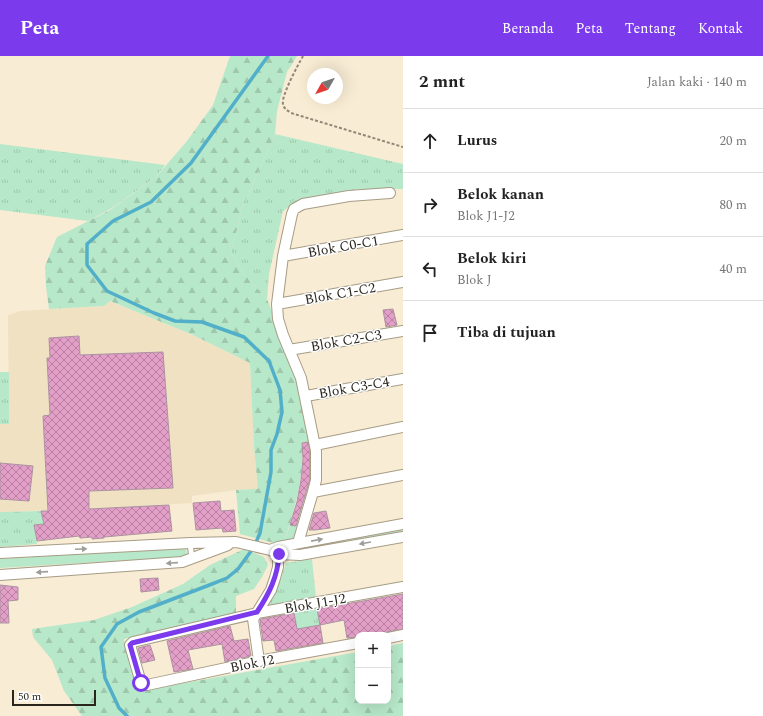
<!DOCTYPE html>
<html lang="id">
<head>
<meta charset="utf-8">
<style>
  body { margin:0; font-family:Spectral,serif; background:#f2f2f2; color:#222 }
  .controls { position:absolute; right:12px; bottom:12px; display:grid; overflow:hidden; border-radius:8px; box-shadow:0 4px 16px #0002 }
  .controls button { width:36px; height:36px; display:grid; place-items:center; padding:0; border:0; border-bottom:1px solid #e0e0e0; background:#fff; color:#222; font:20px sans-serif }
  .compass { position:absolute; left:307px; top:12px; width:36px; height:36px; border-radius:50%; background:#fff; box-shadow:0 4px 16px #0002; rotate:230deg }
  .scale { position:absolute; left:12px; bottom:10px; width:84px; box-sizing:border-box; padding-left:4px; border:2px solid #2a261d; border-top:0; font-size:11px; line-height:14px; white-space:nowrap; color:#2a261d; -webkit-text-stroke:3px #fff; paint-order:stroke }
  .stop { position:absolute; width:12px; height:12px; margin:-9px; border:3px solid #7c3aed; border-radius:50%; background:#fff }
  .stop.end { background:#7c3aed; border-color:#fff; box-shadow:0 1px 4px #0008 }
  .list { margin:0; padding:0; list-style:none }
  h2 { display:flex; justify-content:space-between; align-items:center; height:52px; margin:0; padding:0 16px; font-size:17px }
  h2 small { font-size:13px; font-weight:400; color:#767676 }
  .list li { display:grid; grid-template-columns:26px 1fr auto; gap:12px; align-items:center; box-sizing:border-box; height:64px; padding:0 16px; border-top:1px solid #e0e0e0 }
  .list b { display:block; font-size:15px; white-space:nowrap }
  .list p { margin:0; font-size:13px; white-space:nowrap; color:#767676 }
  .list em { font-size:13px; font-style:normal; color:#767676 }
  .icon { flex:none; width:22px; height:22px; fill:none; stroke:currentColor; stroke-width:2; stroke-linecap:round; stroke-linejoin:round }
  .map { position:relative; flex:none; width:403px; height:660px; overflow:hidden }
  header { display:flex; align-items:center; gap:24px; box-sizing:border-box; height:56px; padding:0 20px; background:#7c3aed; color:#fff }
  header strong { font-size:19px }
  nav { display:flex; gap:22px; margin-inline-start:auto; font-size:14px }
  main { display:flex }
  aside { flex:1; background:#fff }
  .map>svg:first-child { display:block }
</style>
</head>
<body>
<header>
<strong>Peta</strong>
<nav><a>Beranda</a><a>Peta</a><a>Tentang</a><a>Kontak</a></nav>
</header>
<main>
<div class="map">
<svg width="403" height="660" viewBox="0 0 403 660">
  <defs>
    <pattern id="grass-tufts" width="24" height="20" patternUnits="userSpaceOnUse"><rect width="24" height="20" fill="#b7e8c9"/><path d="M3 7l-1-3M5 7V3M7 7l1-3M15 17l-1-3M17 17v-4M19 17l1-3" fill="none" stroke="#9ec7ac"/></pattern>
    <pattern id="forest-firs" width="22" height="20" patternUnits="userSpaceOnUse"><rect width="22" height="20" fill="#b7e8c9"/><path d="M5 1l3.5 6h-7zM16 11l3.5 6h-7z" fill="#9ec7ac"/></pattern>
    <pattern id="building-cross-hatch" width="8" height="8" patternUnits="userSpaceOnUse"><rect width="8" height="8" fill="#e39fc8"/><path d="M0 0l8 8M0 8l8-8" fill="none" stroke="#b881a2"/></pattern>
  </defs>
  <rect width="100%" height="100%" fill="#f8ecd4"/>
  <path fill="#efe1c2" d="M109,245L193,279L250,307L254,391L258,433L236,434L192,440V447L89,453L0,456V368H9L8,259L20,255L104,250Z"/>
  <path fill="url(#grass-tufts)" d="M275,78L403,108V133H360L301,143L283,155L269,218L267,243L244,218L231,197L242,153Z
    M0,88L165,109L156,121L112,152L88,165L0,154Z
    M0,316H9V368H0Z
    M41,455L44,468L34,469L37,488L0,491V456Z
    M312,503L316,542L272,550L270,548V543L280,526L286,507Z
    M316,549L320,569L297,573L293,554Z"/>
  <path fill="url(#forest-firs)" d="M230,0H297L287,16L277,55L275,78L242,153L231,197L244,218L267,243L297,319L311,385L302,387C304,422 295,453 284,486L274,487L240,478L236,434L258,433L254,391L250,307L193,279L110,245L104,250L49,253L46,231L45,210L57,181L110,154L156,121L187,85L213,49Z
    M244,493L264,501L268,509L262,521L254,533L236,540V556L196,568L124,583C127,604 131,615 140,633H151L358,596V645H388V590L403,587V660H82L64,635L52,604L33,581L32,573L94,564L132,551L183,528L210,509Z"/>
  <path fill="#b7e8c9" d="M290,469L299,471L295,485L284,486Z
    M403,473V477L316,492V491L317,489Z
    M181,492L186,493L187,499L182,501L0,512V503Z"/>
  <g fill="none" stroke-linecap="round" stroke-linejoin="round">
    <path stroke="#51afca" stroke-width="3.5" d="M127,660L119,652L105,622L101,591L117,568L139,556L212,528L227,522L238,513L254,491L260,477L271,416V394L277,378L282,356L280,334L269,305L244,281L202,266L175,265L154,257L107,235L87,209V188L113,165L151,146L191,107L268,0"/>
  </g>
  <path fill="url(#building-cross-hatch)" stroke="#ac93a1" d="M393,253L397,269L386,271L383,254Z
    M79,280L80,299L163,296L173,432L89,435V453L169,449L172,475L104,481V482L92,483V481L80,482L79,480L37,485L34,469L44,468L41,455H48L43,360L50,359L47,302H50L49,282Z
    M308,386L310,396V423L296,470L290,469L297,446L301,424L303,403L302,387Z
    M0,407L33,410L29,445L0,443Z
    M220,445L221,455L234,454L236,475L223,476L222,472L196,474L193,447Z
    M326,455L330,472L315,474H309L314,457Z
    M158,522L159,534L141,536L140,523Z
    M0,529L18,531V544L8,545L9,567H0Z
    M403,538V573L387,576L382,579H357V581L347,582L344,564L320,569L317,553Z
    M294,557L297,573L320,569L323,587L276,595L274,584L263,585L260,564L261,563Z
    M230,570L234,585L248,583L251,600L225,606L222,588L188,594L193,613L174,616L167,585Z
    M150,589L155,604L142,607L138,592Z"/>
  <g fill="none" stroke-linecap="round" stroke-linejoin="round">
    <defs>
      <path id="service" d="M190,487L192,503"/>
      <path id="minor" d="M283,200L403,179
        M277,248L403,226
        M289,294L403,275
        M306,340L403,323
        M315,389L403,371
        M313,436L403,419
        M298,487L313,436L316,424V395L301,322L283,279L278,263L277,248L283,200L292,158L294,153L303,148L349,140L390,137
        M270,494L278,491L403,468
        M0,497L190,487L236,486L270,494L279,498L300,499L403,481
        M0,519L182,506L228,489
        M388,582L403,579
        M358,587L259,605L147,629H144L141,627L130,589L133,586L257,557L403,531
        M259,605L253,563L271,534L275,522L278,511V493"/>
    </defs>
    <use href="#service" stroke="#a79c85" stroke-width="7"/>
    <use href="#minor" stroke="#a79c85" stroke-width="12"/>
    <path stroke="#8f8777" stroke-width="2" stroke-dasharray="3 2" stroke-linecap="butt" d="M303,0C298,9 281,40 283,48C284,53 287,54 291,57L403,91"/>
    <use href="#service" stroke="#fff" stroke-width="5"/>
    <use href="#minor" stroke="#fff" stroke-width="10"/>
  </g>
  <defs><path id="oneway-solid" d="M-6-.8H1V-3.2L6.5 0L1 3.2V.8H-6Z"/></defs>
  <g fill="#9f9d99">
    <use href="#oneway-solid" transform="translate(317 484) rotate(-11)"/>
    <use href="#oneway-solid" transform="translate(365 487) rotate(170)"/>
    <use href="#oneway-solid" transform="translate(81 493) rotate(-3)"/>
    <use href="#oneway-solid" transform="translate(172 507) rotate(176)"/>
    <use href="#oneway-solid" transform="translate(42 516) rotate(176)"/>
  </g>
  <g fill="none" stroke-linecap="round" stroke-linejoin="round">
    <path stroke="#7c3aed" stroke-width="5" d="M141,627L130,589L132,587L257,556C269,538 278,520 279,498"/>
  </g>
  <g text-anchor="middle" stroke-width="3" stroke-linejoin="round" paint-order="stroke">
    <g font-size="14" fill="#2a261d" stroke="#fff">
      <text transform="translate(343 190) rotate(-10)" y="5">Blok C0-C1</text>
      <text transform="translate(340 237) rotate(-10)" y="5">Blok C1-C2</text>
      <text transform="translate(346 284) rotate(-10)" y="5">Blok C2-C3</text>
      <text transform="translate(354 331) rotate(-10)" y="5">Blok C3-C4</text>
      <text transform="translate(315 547) rotate(-10)" y="5">Blok J1-J2</text>
      <text transform="translate(252 607) rotate(-11)" y="5">Blok J2</text>
    </g>
  </g>
</svg>
<div class="controls">
<button>+</button>
<button>−</button>
</div>
<svg class="compass" viewBox="-18 -18 36 36"><path d="M0-13l5 13h-10z" fill="#e53935"/><path d="M0 13l5-13h-10z" fill="#767676"/></svg>
<div class="scale">50 m</div>
<div class="stop" style="left:141px;top:627px"></div>
<div class="stop end" style="left:279px;top:498px"></div>
</div>
<aside>
<h2>2 mnt<small>Jalan kaki · 140 m</small></h2>
<ul class="list">
<li><svg class="icon" aria-label="ahead" viewBox="0 0 24 24"><path d="M12 20V5M6 11l6-6 6 6"/></svg><div><b>Lurus</b></div><em>20 m</em></li>
<li><svg class="icon" aria-label="right" viewBox="0 0 24 24"><path d="M7 20v-9h11M14 6l5 5-5 5"/></svg><div><b>Belok kanan</b><p>Blok J1-J2</p></div><em>80 m</em></li>
<li><svg class="icon" aria-label="left" viewBox="0 0 24 24"><path d="M17 20v-9H6M10 6l-5 5 5 5"/></svg><div><b>Belok kiri</b><p>Blok J</p></div><em>40 m</em></li>
<li><svg class="icon" aria-label="arrive" viewBox="0 0 24 24"><path d="M6 21V4h12l-3 4 3 4H6"/></svg><div><b>Tiba di tujuan</b></div></li>
</ul>
</aside>
</main>
</body>
</html>
